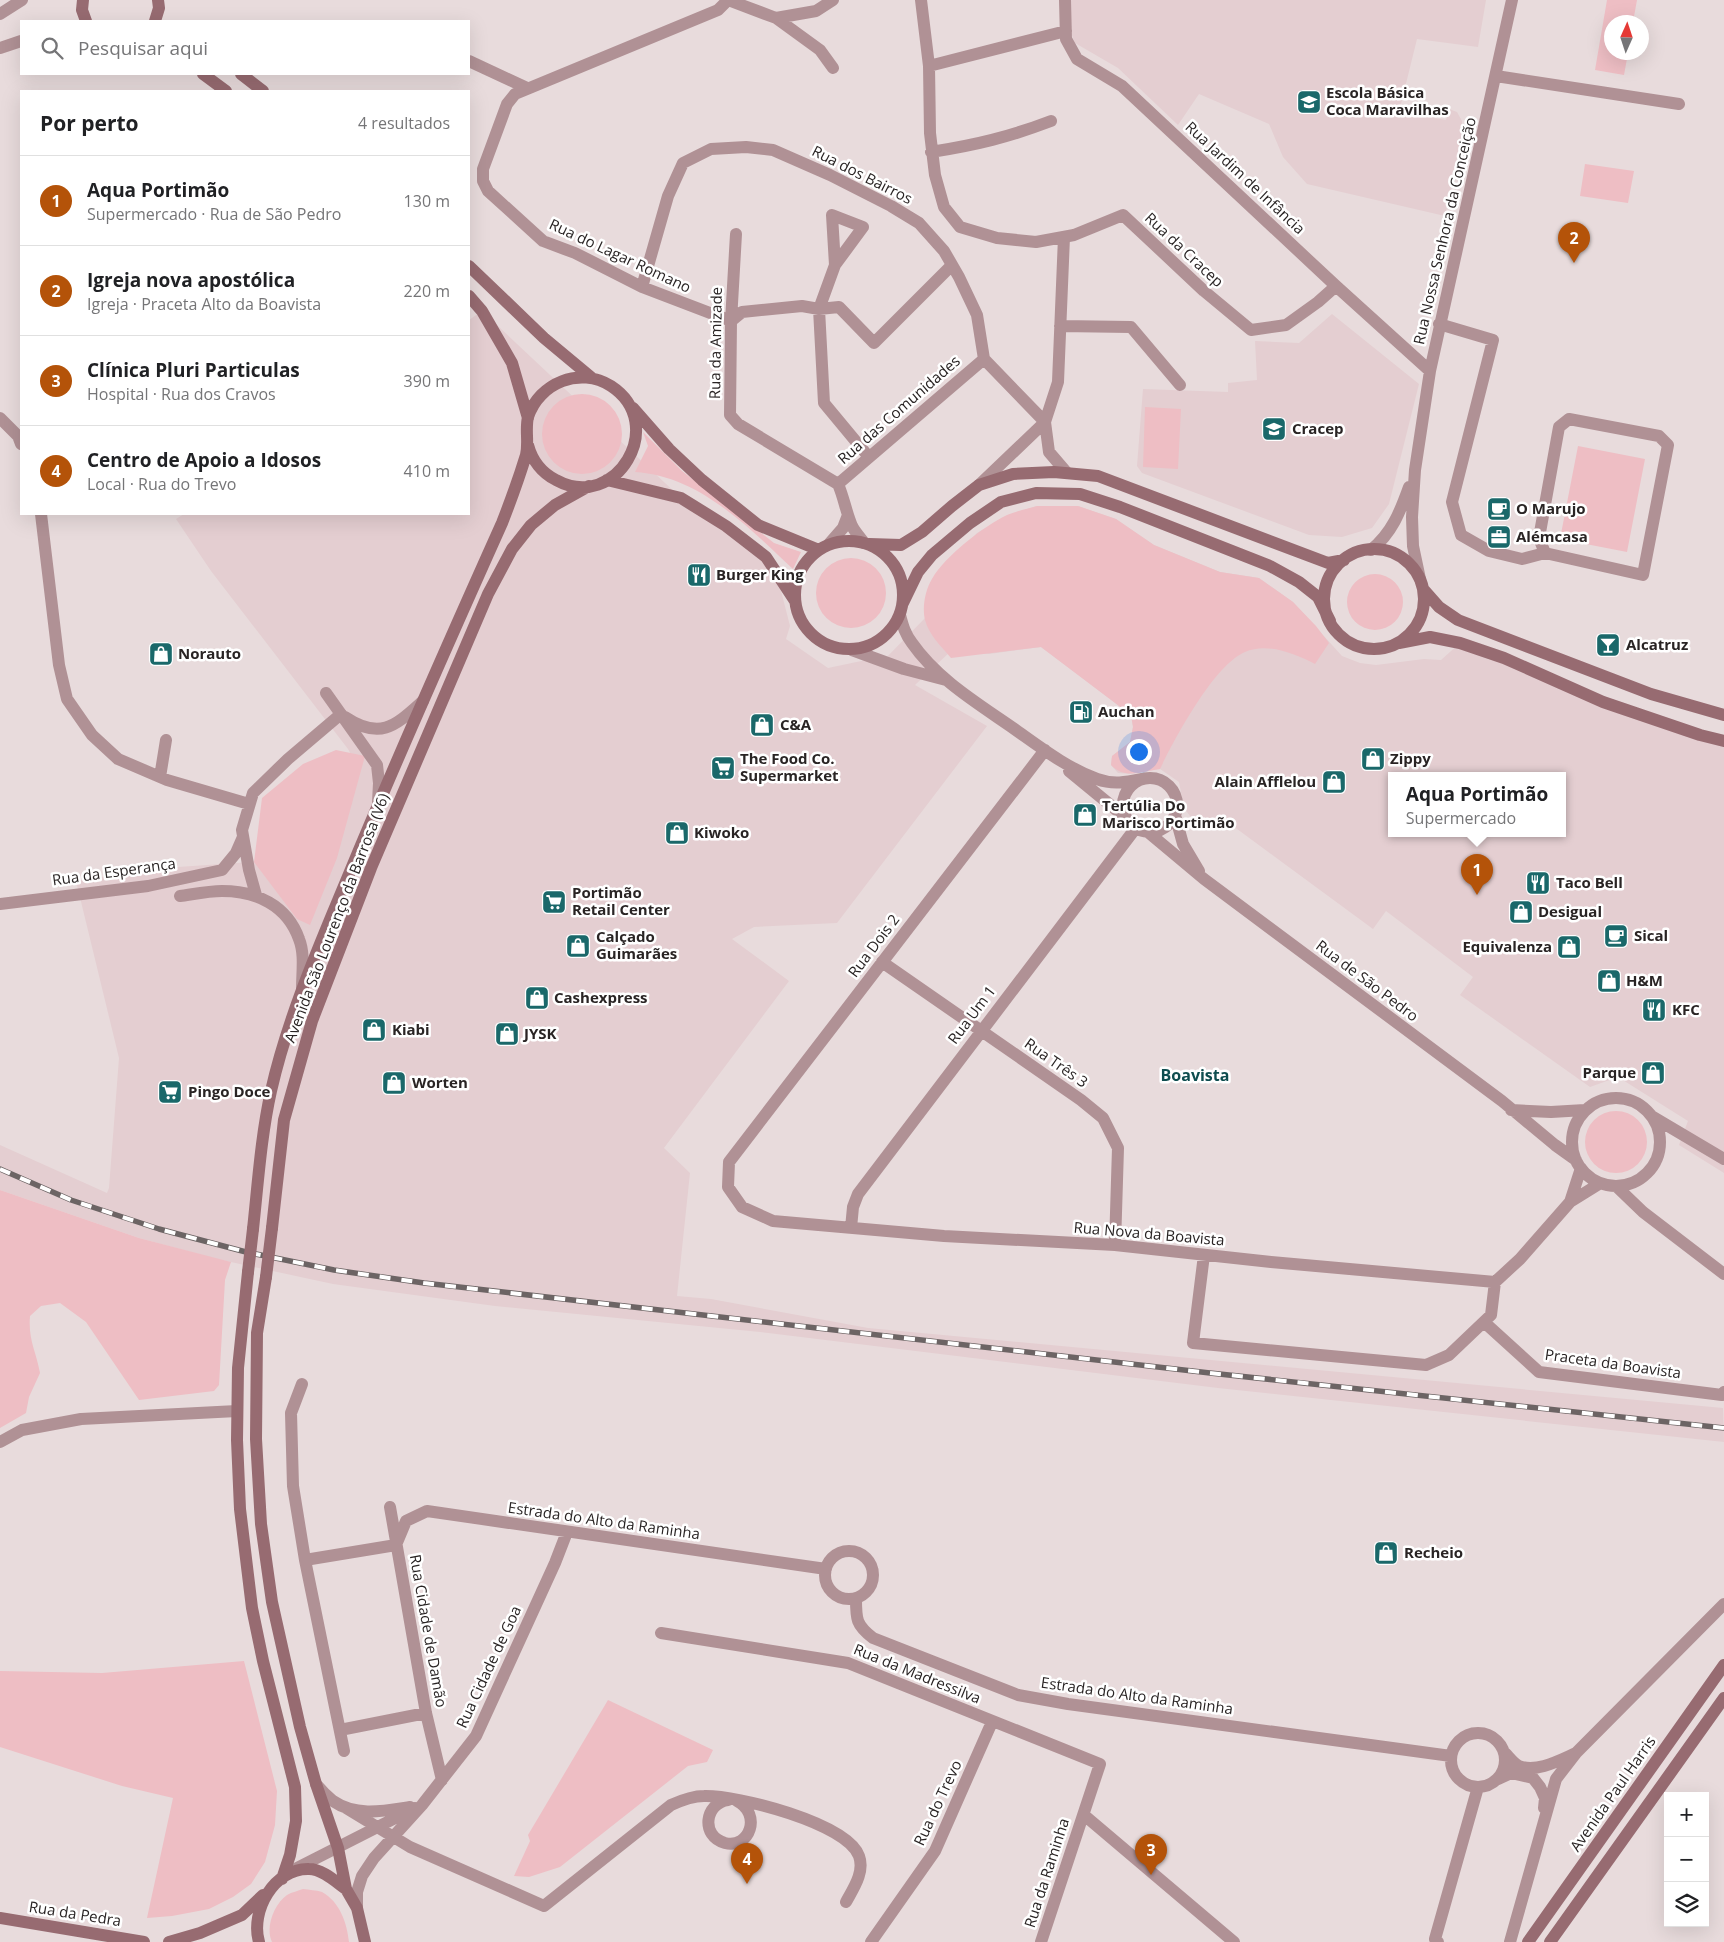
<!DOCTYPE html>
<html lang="pt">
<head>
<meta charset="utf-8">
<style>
  body { margin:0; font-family:"Open Sans",sans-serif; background:#f2f2f2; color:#202124 }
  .controls { position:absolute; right:15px; bottom:15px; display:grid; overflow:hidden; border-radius:0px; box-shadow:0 5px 20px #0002 }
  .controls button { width:45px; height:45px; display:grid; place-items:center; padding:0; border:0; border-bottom:1px solid #e0e0e0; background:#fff; color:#202124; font:25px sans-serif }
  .compass { position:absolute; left:1604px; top:15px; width:45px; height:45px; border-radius:50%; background:#fff; box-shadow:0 5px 20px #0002; rotate:3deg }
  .you { position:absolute; left:1138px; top:751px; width:18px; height:18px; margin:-12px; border:4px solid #fff; border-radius:50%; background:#1a73e8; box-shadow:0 0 0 8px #1a73e833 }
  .badge { display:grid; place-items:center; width:32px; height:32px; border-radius:50%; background:#b45309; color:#fff; font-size:16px; font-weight:700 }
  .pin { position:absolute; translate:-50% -41px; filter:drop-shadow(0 1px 2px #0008) }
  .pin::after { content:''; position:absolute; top:26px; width:18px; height:15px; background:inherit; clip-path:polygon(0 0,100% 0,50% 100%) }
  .popup { position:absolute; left:1388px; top:772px; width:178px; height:65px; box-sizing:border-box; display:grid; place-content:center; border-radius:0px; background:#fff; filter:drop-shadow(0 1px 4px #0005); font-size:16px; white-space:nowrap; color:#757577 }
  .popup b { font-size:19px; color:#202124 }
  .popup::after { content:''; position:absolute; left:50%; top:100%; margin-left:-10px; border:10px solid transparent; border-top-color:#fff }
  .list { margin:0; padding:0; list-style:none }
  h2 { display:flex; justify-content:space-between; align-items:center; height:65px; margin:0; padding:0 20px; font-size:21px }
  h2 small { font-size:16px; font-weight:400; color:#757577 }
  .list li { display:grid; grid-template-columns:32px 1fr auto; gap:15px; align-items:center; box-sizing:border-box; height:90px; padding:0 20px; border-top:1px solid #e0e0e0 }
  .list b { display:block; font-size:19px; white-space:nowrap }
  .list p { margin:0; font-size:16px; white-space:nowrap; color:#757577 }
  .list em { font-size:16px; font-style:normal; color:#757577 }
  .icon { flex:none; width:28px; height:28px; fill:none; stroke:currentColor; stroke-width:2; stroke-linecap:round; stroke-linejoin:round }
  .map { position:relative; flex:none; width:1724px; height:1942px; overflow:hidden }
  .search { position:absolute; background:#fff; box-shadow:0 5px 20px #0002; left:20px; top:20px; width:450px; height:55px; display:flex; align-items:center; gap:12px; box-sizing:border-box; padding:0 18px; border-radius:0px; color:#757577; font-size:19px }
  .panel { position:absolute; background:#fff; box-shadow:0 5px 20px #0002; left:20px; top:90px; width:450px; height:425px; border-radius:0px }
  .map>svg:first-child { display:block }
</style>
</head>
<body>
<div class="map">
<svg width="1724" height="1942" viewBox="0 0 1724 1942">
  <rect width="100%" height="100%" fill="#e8dbdc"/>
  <path fill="#e4ced1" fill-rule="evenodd" d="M1070,0H1486L1478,47L1417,39L1399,112L1446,120L1449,109L1457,112L1462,121V133L1445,216L1307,184L1283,157L1269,124L1199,94L1178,125L1118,68L1075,43L1069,28Z
    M482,311L681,498L776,571L790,626L786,639L828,668L866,660L882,662L926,617L932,579L977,533L1008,515L1037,506H1078L1116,519L1154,545L1220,572L1259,578L1293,602L1342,656L1360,663L1376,665L1424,659L1441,660L1460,643L1724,741V1173L1679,1145L1688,1121L1618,1077L1590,1087L1460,995L1473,977L1386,911L1373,929L1233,826L1190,816L1184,808L1179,782L1160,769L1131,774L1118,773L1111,765L1112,756L1130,742L1133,727L1131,715L1041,647L989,654L952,650L915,685L987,726L837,923L754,927L732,939L789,981L664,1148L690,1173L677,1296L711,1299L868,1328L1723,1408L1724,1442L1218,1388L760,1332L495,1306L333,1284L217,1259L139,1238L0,1190V1145L107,1193L109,1188L119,1058L76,881L164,868L250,862L287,852L360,771L348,749L211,571L176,519L184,514H469V320ZM1392,776H1562V834H1392Z
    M1332,314L1419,384L1389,504L1372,528L1342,537L1309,535L1142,473L1137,466L1143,389L1228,392V383L1257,380L1255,341L1299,343Z"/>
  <path fill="#eebec4" d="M1607,0H1637L1633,22H1612V52L1628,53L1624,75L1595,70Z
    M1585,164L1634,171L1628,203L1580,196Z
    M542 434a40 40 0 1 1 80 0a40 40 0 1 1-80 0Z
    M1145,407L1181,409L1178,469L1143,467Z
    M643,432L682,471L774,543L801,552L793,569C749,528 700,476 635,472L648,446Z
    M1578,446L1645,459L1627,552L1560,539Z
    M1037,506H1078L1116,519L1154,545L1220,572L1259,578L1293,602L1316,626L1329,643L1315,664C1296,654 1267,642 1245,652C1214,665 1175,738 1160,769C1142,771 1125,780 1111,765L1112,756L1130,742L1133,727L1131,715L1041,647L951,658C941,646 929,635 925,620C922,608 925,590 932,579C945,556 984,526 1007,515C1017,511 1027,509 1037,506Z
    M816 593a35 35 0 1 1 70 0a35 35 0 1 1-70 0Z
    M1347 602a28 28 0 1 1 56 0a28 28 0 1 1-56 0Z
    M336,750L365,756L337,858L310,925L297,919L254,862L262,798L303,764Z
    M1585 1142a31 31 0 1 1 62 0a31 31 0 1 1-62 0Z
    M0,1190L139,1238L231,1262L225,1280L219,1385L214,1391L139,1400L86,1322L60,1303L41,1306L30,1316C28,1340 36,1351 40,1373L29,1397L26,1413L0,1428Z
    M244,1661L277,1791L275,1825L265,1862L251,1884L233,1897L209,1909L172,1916L147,1918L173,1798L122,1786L0,1747V1671L102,1673Z
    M608,1700L713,1750L707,1762L688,1766L560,1867L529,1877L514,1876L530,1841L528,1835Z
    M303,1889C309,1890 316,1890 322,1892C340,1902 347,1923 349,1942H272C265,1928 274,1904 287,1895C292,1892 298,1891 303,1889Z"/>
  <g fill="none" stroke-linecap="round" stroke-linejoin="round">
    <path stroke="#b09195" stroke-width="12" d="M728,0L718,10L515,94L507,104L483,169V181L488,191L543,241L575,253L642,287L731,321L742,312L802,306L819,309L839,307L874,343L952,265
      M728,0L776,18L820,50L833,68
      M921,0L929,66L930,133L935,175L944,207L960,227L997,238L1036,242L1074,235L1123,215L1204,291L1251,330L1286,325L1318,302L1336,286
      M1065,0L1066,39L1077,59L1122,86L1336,286L1430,371
      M0,14L22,0
      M776,18L816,11L833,0
      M0,48L21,41
      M469,61L527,88
      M929,66L1066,31
      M1496,76L1679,104
      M931,152C976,145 1009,137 1051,121
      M736,234L731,321L730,415L738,424L838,484
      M1064,237L1058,382L1045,422L1049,452L1067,473
      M835,265L832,215L863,227L835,265L819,309L824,403L868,456
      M642,287L668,196L683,163L711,149L746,147L773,150L830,175L891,206L919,223L944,251L959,277L977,315L984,359L1045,422L979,485
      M1439,324L1493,340L1452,502L1461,535L1489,551L1522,559L1545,553L1643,575L1668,445L1659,436L1569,419L1559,427L1539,538L1545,553
      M1060,326L1131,327L1180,385
      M0,418L18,436L21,444
      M41,514L59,665L67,699L92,735L118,759L167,780L249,804
      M864,543C860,537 855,532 852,526C846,512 844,498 838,484L984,359
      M829,544L843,528L848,515
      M1371,550C1392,533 1400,512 1409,487
      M1420,579L1413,546L1412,517L1415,470L1430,371L1512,0
      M900,615C903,626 905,634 912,643C937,679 977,703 1013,728C1040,747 1067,768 1097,779C1113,785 1127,782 1142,779
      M852,650L904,669L946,680
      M326,693L377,765L379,783L378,802
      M345,717C381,741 396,725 423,701
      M1045,750L729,1162L728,1187L742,1207L773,1221L944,1236L1115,1245L1271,1262L1495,1282L1520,1259L1570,1202L1599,1184
      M1069,771L1125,817
      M160,777L166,740
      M1123 805a27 27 0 1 1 54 0a27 27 0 1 1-54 0Z
      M1175,815L1183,844L1199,871
      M1149,833L1204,879L1502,1101L1555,1145L1576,1160
      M256,895L249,870L242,830L253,793L288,759L341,714
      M180,896C194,894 209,891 222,891C256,891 287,905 299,939C305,954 302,972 302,989
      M0,904L148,886L222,870L236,853L243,837
      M882,962L1081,1100L1103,1118L1118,1148L1115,1245
      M1572 1142a44 44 0 1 1 88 0a44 44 0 1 1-88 0Z
      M1511,1110L1551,1112L1585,1110
      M1653,1117L1724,1159
      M1616,1186L1643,1212L1724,1274
      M1570,1202L1581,1168
      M851,1228L853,1207L858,1194L1135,829
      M1204,1255L1193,1343L1426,1365L1449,1355L1491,1315L1495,1282
      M1484,1322L1539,1372L1722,1395L1724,1392
      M302,1384L291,1413L293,1486L305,1560L396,1545L406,1521L427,1511L826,1569
      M0,1442L22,1430L81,1419L237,1411
      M390,1507L426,1713L442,1780
      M825 1575a24 24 0 1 1 48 0a24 24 0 1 1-48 0Z
      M305,1560L344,1751
      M856,1599C856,1619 856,1625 873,1638L1018,1695L1068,1704L1451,1756
      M661,1633L848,1663L1100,1764L1041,1942
      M340,1730L426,1713
      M1451 1760a27 27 0 1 1 54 0a27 27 0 1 1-54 0Z
      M1505,1753C1509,1757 1514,1764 1519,1766C1537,1773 1560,1760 1576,1753
      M1498,1779L1511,1773L1533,1778L1540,1787L1545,1798L1544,1808
      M316,1784C321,1790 327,1796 333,1801C356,1817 384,1811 410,1807
      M728,1800C705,1803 700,1836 725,1843C750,1849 762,1814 737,1801
      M346,1808L410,1847L544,1906L671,1805C682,1800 692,1796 704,1796C737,1795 847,1823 859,1856C865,1872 853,1889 846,1902
      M1084,1815L1234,1942
      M293,1870L415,1808
      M357,1908V1892L362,1876L374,1858L422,1805L476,1736L555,1563L567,1532
      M871,1942L935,1851L992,1722
      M1438,1942L1435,1939L1478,1787
      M1510,1942L1556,1779L1576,1753L1724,1604"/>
    <path stroke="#976b71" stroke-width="12" d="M83,0L82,10L86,21
      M155,21L159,8L158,0
      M203,74L226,91
      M241,74L263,91
      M469,266L544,338L592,378
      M469,296L482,311L512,363L528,418
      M633,408L669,449L702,480L758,525L819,550
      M607,480L681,498L726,526L766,557L795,601
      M795 595a54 54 0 1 1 108 0a54 54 0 1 1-108 0Z
      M869,544L901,545L922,532L952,506L979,485L1013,474L1054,472L1098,476L1328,563L1344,560
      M1324 599a50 50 0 1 1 100 0a50 50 0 1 1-100 0Z
      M1424,590L1439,607L1458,620L1651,694L1724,715
      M903,603L918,572L932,555L970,523L1001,502L1036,493L1080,494L1120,507L1270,566L1299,582L1318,597L1330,621
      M1399,643L1430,637L1460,643L1504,658L1603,702L1700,735L1724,741
      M272,1228L284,1120L312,1021L371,868L488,594L512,549L531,525L555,505L589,486
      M253,1229C258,1183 261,1136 271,1091C288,1016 320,944 349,874C398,756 450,639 502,523C511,500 519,478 526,455C529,442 525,430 528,417C539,383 580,366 611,386C669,424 616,513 556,480C542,473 532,460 528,445
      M248,1272L238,1368L237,1440L240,1509L252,1608L263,1661L295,1787L296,1821L290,1855L282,1879
      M266,1277L257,1333L256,1439L261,1524L272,1602L300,1727L316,1784L338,1848L346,1889L357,1908L365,1942
      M0,1918L144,1942
      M169,1942L200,1933L242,1915L263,1895
      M259,1942C250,1911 274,1868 309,1869C322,1869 336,1882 346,1889
      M1528,1942L1724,1665
      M1550,1942L1724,1698"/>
    <defs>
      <path id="rail" d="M0,1169L71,1200L159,1229L246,1252L334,1270L424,1283L1210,1373L1724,1428"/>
    </defs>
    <use href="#rail" stroke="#6c6464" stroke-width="5.5"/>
    <use href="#rail" stroke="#fff" stroke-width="4" stroke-dasharray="11" stroke-linecap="butt"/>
    <path stroke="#976b71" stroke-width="12" d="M248,1272L253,1229
      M266,1277L272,1228"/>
  </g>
  <defs>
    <symbol id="school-square" viewBox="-11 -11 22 22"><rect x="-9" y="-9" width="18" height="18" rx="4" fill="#1a686a" stroke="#fff"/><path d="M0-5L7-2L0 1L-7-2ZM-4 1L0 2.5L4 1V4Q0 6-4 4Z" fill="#fff"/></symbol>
    <symbol id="cafe-square" viewBox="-11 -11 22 22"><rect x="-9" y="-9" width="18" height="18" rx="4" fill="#1a686a" stroke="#fff"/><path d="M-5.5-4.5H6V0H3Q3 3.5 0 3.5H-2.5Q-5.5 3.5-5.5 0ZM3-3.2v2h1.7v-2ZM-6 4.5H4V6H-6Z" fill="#fff"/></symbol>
    <symbol id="office-square" viewBox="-11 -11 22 22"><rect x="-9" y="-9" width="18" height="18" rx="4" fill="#1a686a" stroke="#fff"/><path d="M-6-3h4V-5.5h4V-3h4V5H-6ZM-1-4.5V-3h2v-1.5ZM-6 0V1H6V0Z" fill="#fff"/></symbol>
    <symbol id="restaurant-square" viewBox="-11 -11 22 22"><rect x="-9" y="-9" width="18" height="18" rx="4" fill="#1a686a" stroke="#fff"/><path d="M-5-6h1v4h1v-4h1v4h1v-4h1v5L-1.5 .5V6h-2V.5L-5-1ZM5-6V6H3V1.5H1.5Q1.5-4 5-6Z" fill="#fff"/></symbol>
    <symbol id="bar-square" viewBox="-11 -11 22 22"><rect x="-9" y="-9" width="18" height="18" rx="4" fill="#1a686a" stroke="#fff"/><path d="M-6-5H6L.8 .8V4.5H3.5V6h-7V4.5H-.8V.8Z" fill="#fff"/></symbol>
    <symbol id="shop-square" viewBox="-11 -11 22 22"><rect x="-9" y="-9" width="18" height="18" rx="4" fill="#1a686a" stroke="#fff"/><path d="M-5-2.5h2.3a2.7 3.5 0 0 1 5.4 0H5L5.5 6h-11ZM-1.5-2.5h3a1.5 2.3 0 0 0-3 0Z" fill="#fff"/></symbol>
    <symbol id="fuel-square" viewBox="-11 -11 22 22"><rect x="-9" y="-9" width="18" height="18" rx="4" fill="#1a686a" stroke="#fff"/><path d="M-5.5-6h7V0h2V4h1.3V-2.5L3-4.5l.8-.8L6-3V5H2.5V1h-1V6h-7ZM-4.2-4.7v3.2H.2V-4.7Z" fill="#fff"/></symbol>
    <symbol id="supermarket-square" viewBox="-11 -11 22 22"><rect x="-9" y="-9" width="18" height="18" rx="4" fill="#1a686a" stroke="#fff"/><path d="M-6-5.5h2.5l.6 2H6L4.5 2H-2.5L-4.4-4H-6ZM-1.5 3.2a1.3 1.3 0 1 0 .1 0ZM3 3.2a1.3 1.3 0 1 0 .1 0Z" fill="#fff"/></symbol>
  </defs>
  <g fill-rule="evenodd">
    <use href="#school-square" x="1295" y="88" width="28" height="28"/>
    <use href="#school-square" x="1260" y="415" width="28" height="28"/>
    <use href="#cafe-square" x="1485" y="495" width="28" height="28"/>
    <use href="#office-square" x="1485" y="523" width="28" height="28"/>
    <use href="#restaurant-square" x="685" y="561" width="28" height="28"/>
    <use href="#bar-square" x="1594" y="631" width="28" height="28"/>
    <use href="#shop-square" x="147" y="640" width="28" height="28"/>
    <use href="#fuel-square" x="1067" y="698" width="28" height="28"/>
    <use href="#shop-square" x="748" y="711" width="28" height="28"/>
    <use href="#shop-square" x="1359" y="745" width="28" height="28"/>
    <use href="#supermarket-square" x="709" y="754" width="28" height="28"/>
    <use href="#shop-square" x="1320" y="768" width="28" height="28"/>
    <use href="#shop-square" x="1071" y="801" width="28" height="28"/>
    <use href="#shop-square" x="663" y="819" width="28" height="28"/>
    <use href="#restaurant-square" x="1524" y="869" width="28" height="28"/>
    <use href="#supermarket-square" x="540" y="888" width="28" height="28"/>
    <use href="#shop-square" x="1507" y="898" width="28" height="28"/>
    <use href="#cafe-square" x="1602" y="922" width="28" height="28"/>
    <use href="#shop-square" x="564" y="932" width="28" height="28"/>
    <use href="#shop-square" x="1555" y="933" width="28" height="28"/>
    <use href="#shop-square" x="1595" y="967" width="28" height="28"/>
    <use href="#shop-square" x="523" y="984" width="28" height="28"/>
    <use href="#restaurant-square" x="1640" y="996" width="28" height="28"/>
    <use href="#shop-square" x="360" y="1016" width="28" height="28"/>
    <use href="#shop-square" x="493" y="1020" width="28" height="28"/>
    <use href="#shop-square" x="1639" y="1059" width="28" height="28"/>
    <use href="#shop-square" x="380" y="1069" width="28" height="28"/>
    <use href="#supermarket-square" x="156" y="1078" width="28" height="28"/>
    <use href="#shop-square" x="1372" y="1539" width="28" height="28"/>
  </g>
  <g text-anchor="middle" stroke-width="5" stroke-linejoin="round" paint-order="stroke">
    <g font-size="15" font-weight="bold" fill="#292424" stroke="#fff" text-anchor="start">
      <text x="1326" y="98">Escola Básica<tspan x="1326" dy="17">Coca Maravilhas</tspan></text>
      <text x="1292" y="434">Cracep</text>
      <text x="1516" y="514">O Marujo</text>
      <text x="1516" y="542">Alémcasa</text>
      <text x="716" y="580">Burger King</text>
      <text x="1626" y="650">Alcatruz</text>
      <text x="178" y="659">Norauto</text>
      <text x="1098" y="717">Auchan</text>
      <text x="780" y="730">C&amp;A</text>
      <text x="740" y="764">The Food Co.<tspan x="740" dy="17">Supermarket</tspan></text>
      <text x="1390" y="764">Zippy</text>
      <text x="1316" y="787" text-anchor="end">Alain Afflelou</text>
      <text x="1102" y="811">Tertúlia Do<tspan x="1102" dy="17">Marisco Portimão</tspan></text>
      <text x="694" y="838">Kiwoko</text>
      <text x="1556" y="888">Taco Bell</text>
      <text x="572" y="898">Portimão<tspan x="572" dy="17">Retail Center</tspan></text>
      <text x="1538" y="917">Desigual</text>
      <text x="1634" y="941">Sical</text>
      <text x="596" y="942">Calçado<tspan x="596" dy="17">Guimarães</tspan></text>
      <text x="1552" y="952" text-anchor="end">Equivalenza</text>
      <text x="1626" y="986">H&amp;M</text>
      <text x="554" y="1003">Cashexpress</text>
      <text x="1672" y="1015">KFC</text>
      <text x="392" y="1035">Kiabi</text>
      <text x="524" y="1039">JYSK</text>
      <text x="1636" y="1078" text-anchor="end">Parque</text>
      <text x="412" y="1088">Worten</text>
      <text x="188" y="1097">Pingo Doce</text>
      <text x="1404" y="1558">Recheio</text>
    </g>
    <g font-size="15" fill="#292424" stroke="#fff">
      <text transform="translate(862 175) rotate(27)" y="5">Rua dos Bairros</text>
      <text transform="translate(1245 178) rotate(43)" y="5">Rua Jardim de Infância</text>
      <text transform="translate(1445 231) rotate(-77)" y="5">Rua Nossa Senhora da Conceição</text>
      <text transform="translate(1184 250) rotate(43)" y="5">Rua da Cracep</text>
      <text transform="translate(620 256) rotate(25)" y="5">Rua do Lagar Romano</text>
      <text transform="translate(716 343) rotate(-89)" y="5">Rua da Amizade</text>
      <text transform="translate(899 410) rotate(-41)" y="5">Rua das Comunidades</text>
      <text transform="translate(114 872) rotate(-8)" y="5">Rua da Esperança</text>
      <text transform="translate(337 918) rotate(-69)" y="5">Avenida São Lourenço da Barrosa (V6)</text>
      <text transform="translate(874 946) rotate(-53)" y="5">Rua Dois 2</text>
      <text transform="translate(1367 981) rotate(37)" y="5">Rua de São Pedro</text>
      <text transform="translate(972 1015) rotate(-53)" y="5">Rua Um 1</text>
      <text transform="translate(1056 1063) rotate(35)" y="5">Rua Três 3</text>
      <text transform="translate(1149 1234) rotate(5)" y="5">Rua Nova da Boavista</text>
      <text transform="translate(1613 1364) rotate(8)" y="5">Praceta da Boavista</text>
      <text transform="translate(604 1521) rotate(8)" y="5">Estrada do Alto da Raminha</text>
      <text transform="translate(428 1631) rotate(80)" y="5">Rua Cidade de Damão</text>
      <text transform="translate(489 1667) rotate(-65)" y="5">Rua Cidade de Goa</text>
      <text transform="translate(917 1674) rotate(22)" y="5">Rua da Madressilva</text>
      <text transform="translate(1137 1696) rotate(8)" y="5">Estrada do Alto da Raminha</text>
      <text transform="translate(1613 1794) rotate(-55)" y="5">Avenida Paul Harris</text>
      <text transform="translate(938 1803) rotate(-65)" y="5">Rua do Trevo</text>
      <text transform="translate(1047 1873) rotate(-72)" y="5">Rua da Raminha</text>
      <text transform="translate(75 1914) rotate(9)" y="5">Rua da Pedra</text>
    </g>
    <g font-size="16" font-weight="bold" fill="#0e4d4f" stroke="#fff">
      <text x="1195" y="1081">Boavista</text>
    </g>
  </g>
</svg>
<div class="controls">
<button>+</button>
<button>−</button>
<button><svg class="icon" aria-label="layers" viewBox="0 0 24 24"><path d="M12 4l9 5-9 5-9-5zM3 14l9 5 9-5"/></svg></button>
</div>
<svg class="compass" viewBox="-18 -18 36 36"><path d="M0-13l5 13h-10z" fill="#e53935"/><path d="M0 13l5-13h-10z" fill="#757577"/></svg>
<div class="you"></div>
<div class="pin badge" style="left:1477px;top:895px">1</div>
<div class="popup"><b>Aqua Portimão</b>Supermercado</div>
<div class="pin badge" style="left:1574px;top:263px">2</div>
<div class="pin badge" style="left:1151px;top:1875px">3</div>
<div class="pin badge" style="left:747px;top:1884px">4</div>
<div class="search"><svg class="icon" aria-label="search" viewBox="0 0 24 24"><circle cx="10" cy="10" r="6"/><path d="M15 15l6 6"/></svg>Pesquisar aqui</div>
<section class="panel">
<h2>Por perto<small>4 resultados</small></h2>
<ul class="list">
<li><span class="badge">1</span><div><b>Aqua Portimão</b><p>Supermercado · Rua de São Pedro</p></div><em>130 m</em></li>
<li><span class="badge">2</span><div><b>Igreja nova apostólica</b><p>Igreja · Praceta Alto da Boavista</p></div><em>220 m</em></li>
<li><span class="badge">3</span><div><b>Clínica Pluri Particulas</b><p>Hospital · Rua dos Cravos</p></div><em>390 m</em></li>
<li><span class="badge">4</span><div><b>Centro de Apoio a Idosos</b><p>Local · Rua do Trevo</p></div><em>410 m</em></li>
</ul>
</section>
</div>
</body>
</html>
